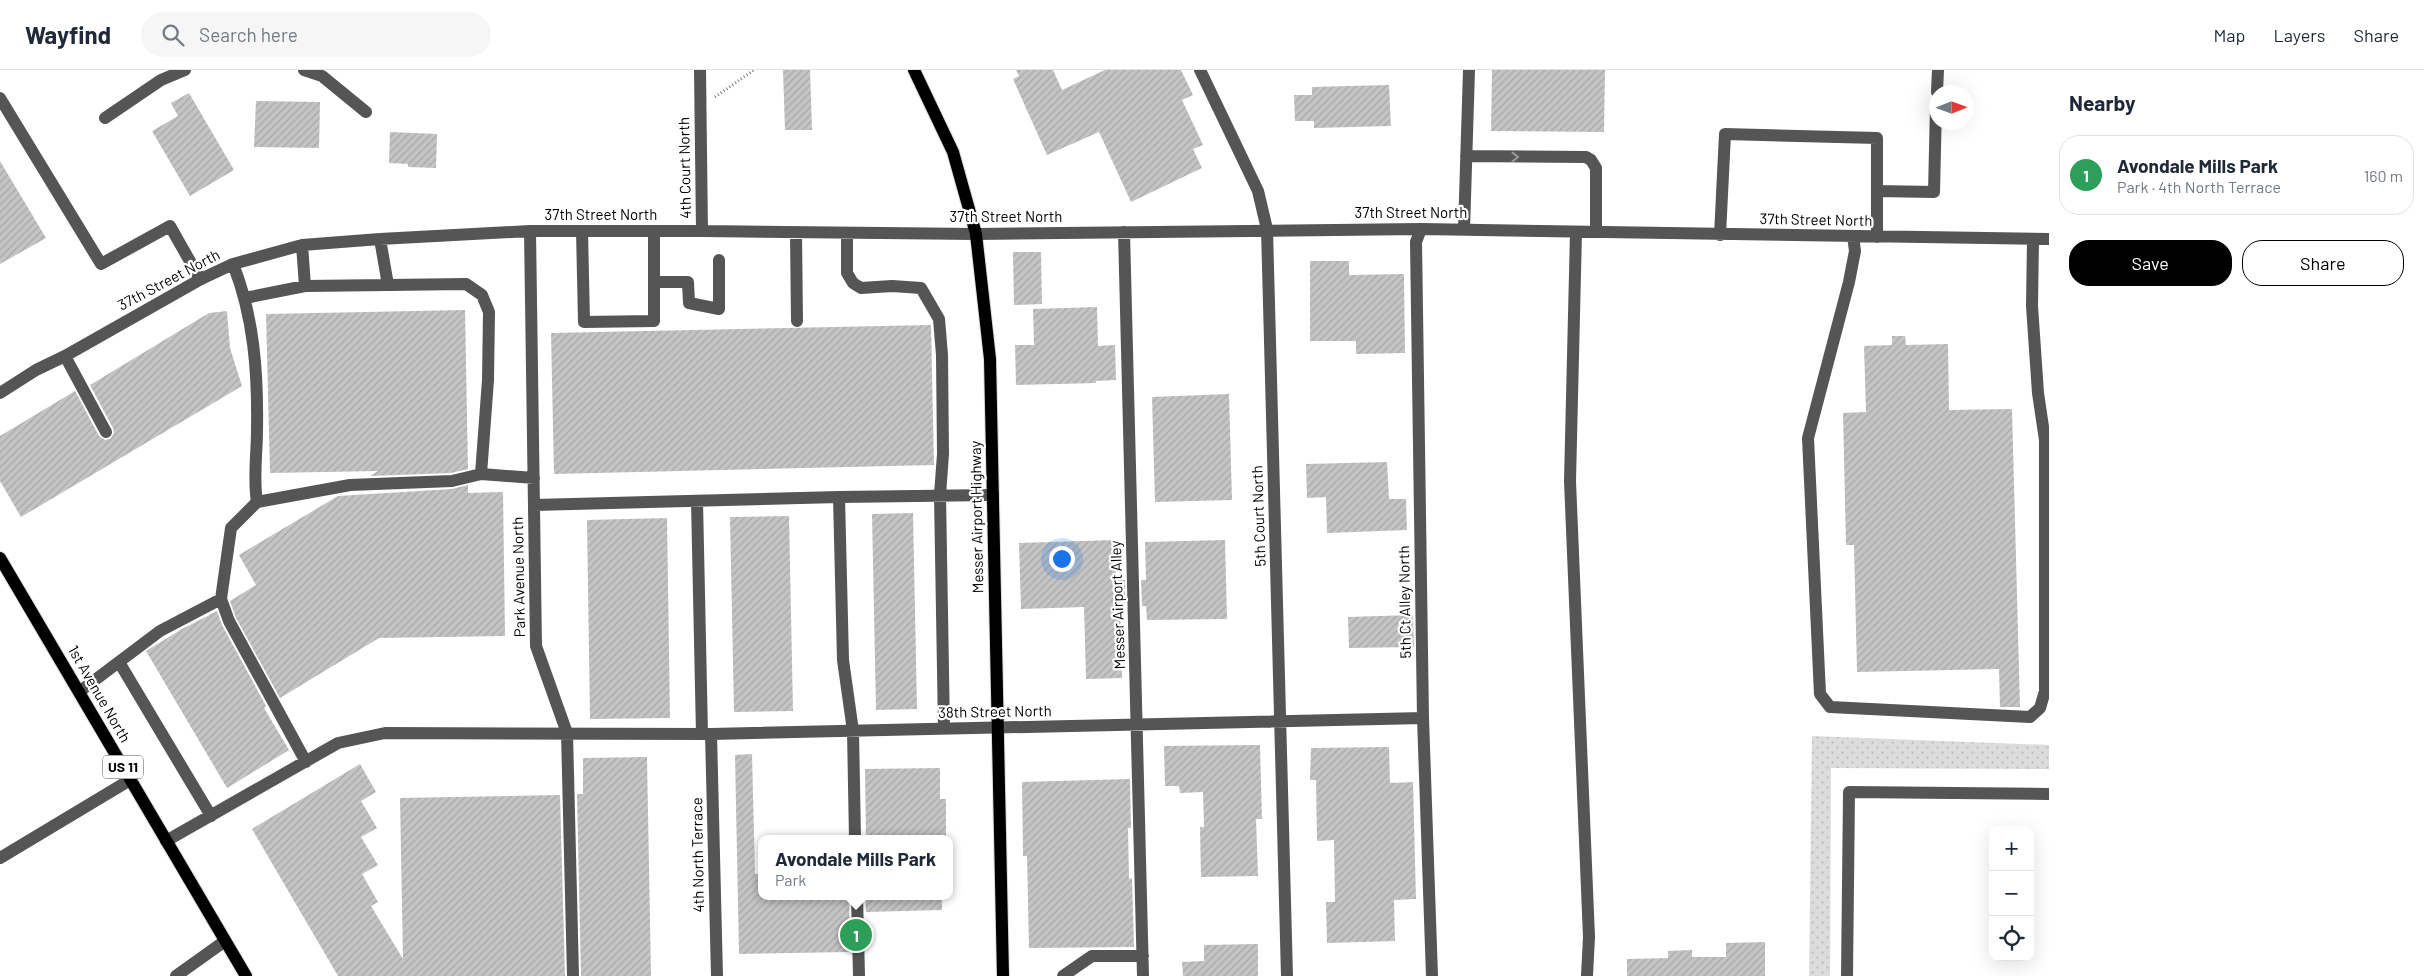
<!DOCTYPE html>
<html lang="en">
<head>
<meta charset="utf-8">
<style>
  body { margin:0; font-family:Barlow,sans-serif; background:#f6f6f7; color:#1f2937 }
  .controls { position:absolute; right:15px; bottom:15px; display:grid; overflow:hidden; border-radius:10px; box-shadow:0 5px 20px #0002 }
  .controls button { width:45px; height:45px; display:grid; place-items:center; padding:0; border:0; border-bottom:1px solid #e0e1e3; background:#fff; color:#1f2937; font:25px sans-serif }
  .compass { position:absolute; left:1929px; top:15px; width:45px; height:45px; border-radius:50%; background:#fff; box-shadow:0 5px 20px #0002; rotate:89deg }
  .you { position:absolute; left:1061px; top:488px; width:18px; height:18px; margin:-12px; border:4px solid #fff; border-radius:50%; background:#1a73e8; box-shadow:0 0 0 8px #1a73e833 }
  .badge { display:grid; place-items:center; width:32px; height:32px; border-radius:50%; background:#000; color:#fff; font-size:16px; font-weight:700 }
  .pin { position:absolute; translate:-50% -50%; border:2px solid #fff; box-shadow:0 1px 5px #0006 }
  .popup { position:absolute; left:758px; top:765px; width:195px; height:65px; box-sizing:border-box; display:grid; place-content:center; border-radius:10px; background:#fff; filter:drop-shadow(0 1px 4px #0005); font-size:16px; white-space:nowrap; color:#747a83 }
  .popup b { font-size:19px; color:#1f2937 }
  .popup::after { content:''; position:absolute; left:50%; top:100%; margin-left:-10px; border:10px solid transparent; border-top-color:#fff }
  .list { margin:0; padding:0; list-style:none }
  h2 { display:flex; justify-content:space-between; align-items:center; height:65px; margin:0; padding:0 20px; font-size:21px }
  h2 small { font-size:16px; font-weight:400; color:#747a83 }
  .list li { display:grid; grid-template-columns:32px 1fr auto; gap:15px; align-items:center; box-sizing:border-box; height:80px; margin:0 10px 10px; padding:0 10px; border:1px solid #e0e1e3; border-radius:20px }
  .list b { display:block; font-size:19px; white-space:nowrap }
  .list p { margin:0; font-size:16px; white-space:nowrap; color:#747a83 }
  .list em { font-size:16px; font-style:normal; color:#747a83 }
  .actions { display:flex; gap:10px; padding:15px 20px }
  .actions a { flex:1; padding:11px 0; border:1px solid #000; border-radius:20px; text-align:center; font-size:18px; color:#000 }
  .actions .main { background:#000; color:#fff }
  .icon { flex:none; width:28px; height:28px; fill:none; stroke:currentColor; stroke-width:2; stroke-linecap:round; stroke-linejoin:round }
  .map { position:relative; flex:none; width:2049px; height:906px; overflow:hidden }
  header { display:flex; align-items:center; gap:30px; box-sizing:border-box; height:70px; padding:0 25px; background:#fff; border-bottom:1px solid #e0e1e3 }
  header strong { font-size:24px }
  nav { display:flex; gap:28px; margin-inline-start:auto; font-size:18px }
  .search { width:350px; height:45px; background:#f6f6f7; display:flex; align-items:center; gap:12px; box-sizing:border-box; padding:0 18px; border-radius:28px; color:#747a83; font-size:19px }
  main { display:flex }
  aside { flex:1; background:#fff }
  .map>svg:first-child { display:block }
</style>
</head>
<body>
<header>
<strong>Wayfind</strong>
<div class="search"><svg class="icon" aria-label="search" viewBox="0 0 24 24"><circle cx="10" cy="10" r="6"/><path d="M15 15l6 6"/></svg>Search here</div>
<nav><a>Map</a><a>Layers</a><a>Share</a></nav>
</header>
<main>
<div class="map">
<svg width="2049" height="906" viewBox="0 0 2049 906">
  <defs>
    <pattern id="grass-dots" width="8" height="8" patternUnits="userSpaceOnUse" patternTransform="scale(1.25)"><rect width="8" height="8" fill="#dcdcdc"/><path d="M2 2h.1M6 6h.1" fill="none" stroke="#bbb" stroke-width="1.8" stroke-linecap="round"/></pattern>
    <pattern id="building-hatch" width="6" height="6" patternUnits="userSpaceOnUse" patternTransform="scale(1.25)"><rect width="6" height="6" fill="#c4c4c4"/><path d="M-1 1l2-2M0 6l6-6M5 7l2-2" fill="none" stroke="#a7a7a7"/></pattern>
  </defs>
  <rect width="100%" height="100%" fill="#fff"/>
  <path fill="url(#grass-dots)" d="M1812,666L2049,675V699L1831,698L1830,906H1809Z"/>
  <path fill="url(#building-hatch)" d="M783,0H810L812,60H785Z
    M1016,0H1053L1062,20L1105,0H1181L1193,25L1182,30L1203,75L1193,79L1202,98L1131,132L1099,62L1047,85L1013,9L1019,6Z
    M1492,0H1605L1604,62L1491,61Z
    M1389,15L1391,56L1314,58V51H1295L1294,25H1312V17Z
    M189,23L234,100L190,126L152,61L178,46L171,33Z
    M256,31L320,32L319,78L254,77Z
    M390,62L437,64L436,98L408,97V94L389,93Z
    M0,91L46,168L0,194Z
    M1013,182H1041L1042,234L1014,235Z
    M1310,191H1349V205L1404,204L1405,283L1356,284V271H1310Z
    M1097,237L1098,276L1115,275L1116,310L1096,311V313L1016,315L1015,275H1034L1033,239Z
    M465,240L468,399L451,403L370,406L378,401L270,403L266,244Z
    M227,241L230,278L242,316L21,447L0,411V366L75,321L99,366L105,370L110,369L114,363L113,358L90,315L209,243Z
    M931,255L934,395L554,404L551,263Z
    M1892,266H1905L1906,275L1948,274L1949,340L2012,339L2020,637H2000L1999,599L1857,602L1854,475H1846L1843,343L1866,342L1864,276L1892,275Z
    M1229,324L1232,430L1155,432L1152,327Z
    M1387,392L1389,429H1406L1407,460L1327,463L1326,427L1307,428L1306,394Z
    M468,415V423L503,422L505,566L379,568L280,628L236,548L230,531L256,515L239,485L338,426L452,419Z
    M913,443L917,639L876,640L872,444Z
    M789,446L793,641L734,642L730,447Z
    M667,448L670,648L590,649L587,450Z
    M1115,470L1116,510H1125V536H1120L1122,608L1086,609L1084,537L1021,539L1019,473Z
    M1225,470L1227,549L1147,550L1146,536H1142L1141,510H1146L1145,472Z
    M217,541L222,555L266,636L264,638L289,680L227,718L146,581L182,559Z
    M1413,545L1414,577L1349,578L1348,547Z
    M1260,675L1262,749H1256L1258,806L1201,807L1200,757H1204L1203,722L1180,723L1179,716H1165L1164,676Z
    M1389,677L1390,713L1413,712L1416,829L1394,830L1395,871L1327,873L1326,832H1335L1334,770L1317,771L1316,710H1310L1311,678Z
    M752,684L755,804H762V826H849L850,882L739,884L735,685Z
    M647,687L651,906H581L577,724H583V688Z
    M360,694L376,722L361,731L377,758L361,767L378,795L362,804L378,832L371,836L403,889L400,728L560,725L565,906H338L252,759Z
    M940,698V729H946V769H866L865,699Z
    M1130,709L1131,758H1128L1129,809L1132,808L1134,877L1029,878L1027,786H1023L1022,712Z
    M865,826H942V840L866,842Z
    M1765,872V906H1627V889L1668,888V881L1692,880V887H1726V873Z
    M1258,874V906H1183L1182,892L1204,891V875Z"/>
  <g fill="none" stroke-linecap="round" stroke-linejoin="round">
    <defs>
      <path id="major" d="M914,0L953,82L976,164L990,289L1003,906
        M0,488L246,906"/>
    </defs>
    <use href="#major" stroke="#dbdbdb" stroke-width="14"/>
    <path stroke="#777" stroke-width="3" stroke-dasharray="1 2.5" stroke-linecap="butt" d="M715,27L754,0"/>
    <path stroke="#555" stroke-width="12" d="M304,0L322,6L366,42
      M700,0L702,161
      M1200,0L1258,121L1267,159L1287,906
      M1937,22L1938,0
      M0,28L101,194L170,156L200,209
      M105,48L161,10L185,0
      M1466,86L1586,87L1591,90L1596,98V162
      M1877,121L1934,122L1936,36
      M1421,159L1416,172L1423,648L1432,906
      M1464,160L1469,0
      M530,161L536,576L567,663L573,906
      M582,161L584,252L654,251V161
      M1124,162L1143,906
      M1576,162L1570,411L1589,867L1587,906
      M796,163L797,251
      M847,164V203L853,213L861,218L892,216L921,218L939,249L942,285L943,384L940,425L944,659
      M1720,165L1725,64L1877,68V167
      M1853,166L1855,181L1849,212L1808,368L1820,624L1830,637L2030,647L2040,638L2045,621V370L2038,323L2032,236L2033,169
      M302,175L305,216L388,215
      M233,194C254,247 258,303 257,360C257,384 253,408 257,432L350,415L452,411L481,404L488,310L489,242L482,225L466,214L388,215L380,169
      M654,212H688L689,233L719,239V190
      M245,228L305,216
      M65,286L106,362
      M0,323L36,300L65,286L201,209L233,194L302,175L380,169L530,161H702L976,164L1421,159L2049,169
      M481,404L534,408
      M697,431L702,664
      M257,432L231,458L221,529L229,551L306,692
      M534,435L839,427
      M119,592L211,746
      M79,622L160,561L221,529
      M711,664L717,906
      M855,769L853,661L843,590L839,427L993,425
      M166,771L338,673L385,663L711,664L1423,648
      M0,788L130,710
      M857,826L859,906
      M176,906L225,871
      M1063,906L1092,886H1143
      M1847,906L1849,722L2049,724"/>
    <use href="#major" stroke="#000" stroke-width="12"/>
  </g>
  <defs><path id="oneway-chevron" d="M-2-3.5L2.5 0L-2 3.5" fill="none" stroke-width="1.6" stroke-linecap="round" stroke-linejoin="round" transform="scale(1.25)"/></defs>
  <use stroke="#999" href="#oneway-chevron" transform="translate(1515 87)"/>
  <g text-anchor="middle" stroke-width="4.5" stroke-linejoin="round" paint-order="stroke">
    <rect fill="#fff" stroke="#4c4c4c" stroke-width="1" x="103" y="685.5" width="40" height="23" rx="4"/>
    <g font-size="14" font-weight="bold" fill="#000">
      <text x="123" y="702">US 11</text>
    </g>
    <g font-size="15" fill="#000" stroke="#fff">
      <text transform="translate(685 98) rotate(-91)" y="5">4th Court North</text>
      <text x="1411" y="148">37th Street North</text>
      <text x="601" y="150">37th Street North</text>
      <text x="1006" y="152">37th Street North</text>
      <text transform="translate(1816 150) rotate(1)" y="5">37th Street North</text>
      <text transform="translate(169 210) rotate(-28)" y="5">37th Street North</text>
      <text transform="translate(1259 446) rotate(-92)" y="5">5th Court North</text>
      <text transform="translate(977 447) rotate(-91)" y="5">Messer Airport Highway</text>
      <text transform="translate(519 507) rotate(-91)" y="5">Park Avenue North</text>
      <text transform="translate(1405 532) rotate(-91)" y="5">5th Ct Alley North</text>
      <text transform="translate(1118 535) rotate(-92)" y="5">Messer Airport Alley</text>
      <text transform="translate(99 624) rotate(60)" y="5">1st Avenue North</text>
      <text transform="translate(995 642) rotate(-1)" y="5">38th Street North</text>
      <text transform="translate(698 785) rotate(-91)" y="5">4th North Terrace</text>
    </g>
  </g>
</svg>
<div class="controls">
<button>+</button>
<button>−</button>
<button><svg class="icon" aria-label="locate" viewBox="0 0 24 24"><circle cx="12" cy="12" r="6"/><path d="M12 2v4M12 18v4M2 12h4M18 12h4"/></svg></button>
</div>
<svg class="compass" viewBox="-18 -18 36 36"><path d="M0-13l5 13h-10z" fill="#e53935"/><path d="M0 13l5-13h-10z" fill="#747a83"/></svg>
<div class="you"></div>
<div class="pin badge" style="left:856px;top:865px;background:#2e9e5b">1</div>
<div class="popup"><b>Avondale Mills Park</b>Park</div>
</div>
<aside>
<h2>Nearby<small></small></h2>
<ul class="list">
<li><span class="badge" style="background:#2e9e5b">1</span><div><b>Avondale Mills Park</b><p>Park · 4th North Terrace</p></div><em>160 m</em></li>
</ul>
<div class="actions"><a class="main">Save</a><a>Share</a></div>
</aside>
</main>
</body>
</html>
